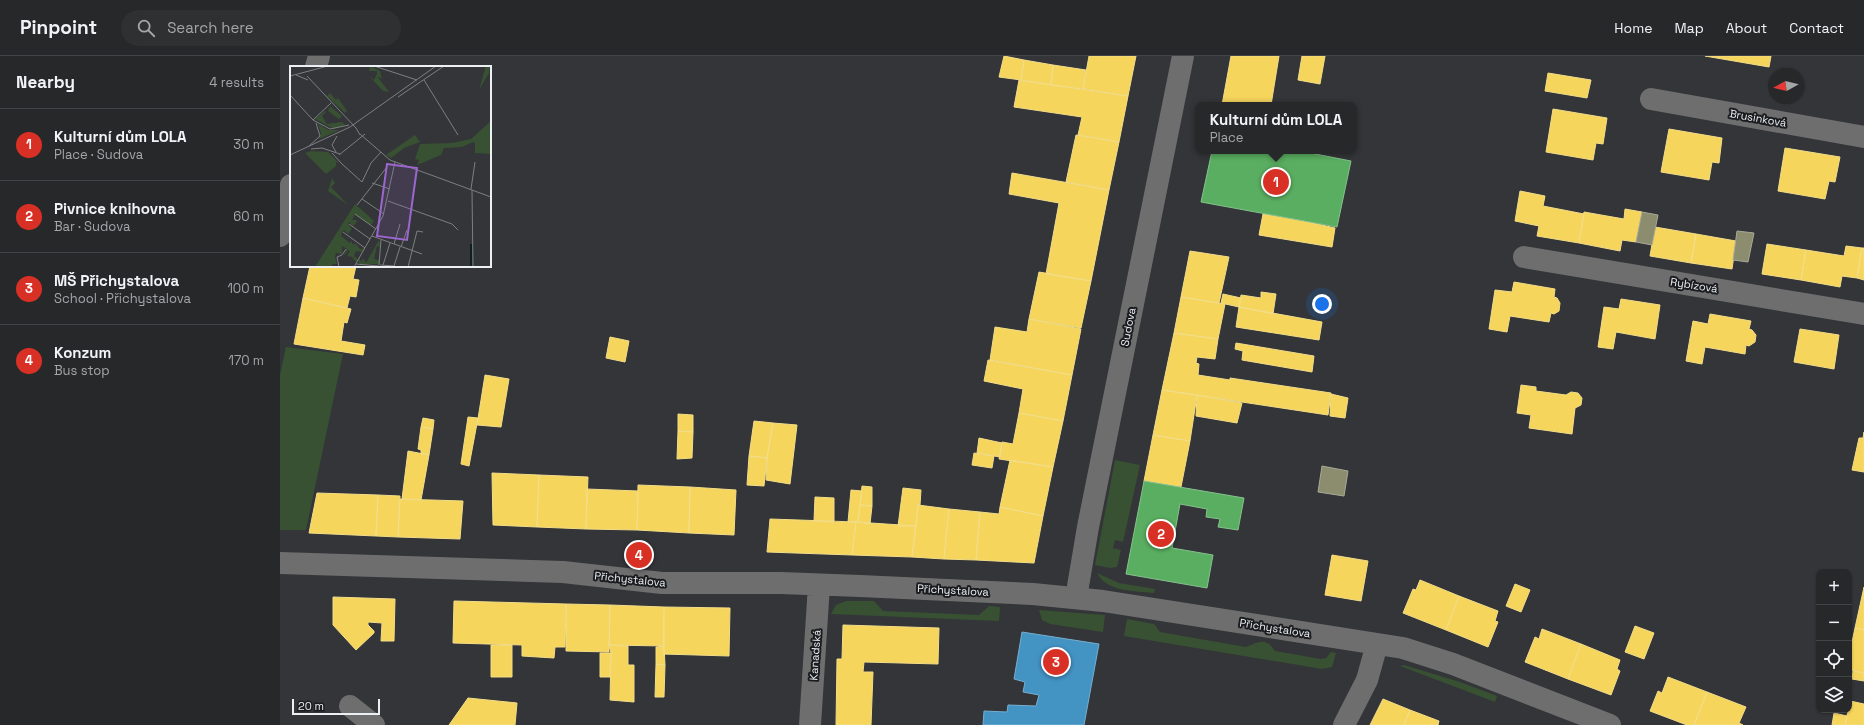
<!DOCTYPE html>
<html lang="en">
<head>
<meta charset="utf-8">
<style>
  body { margin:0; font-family:"Space Grotesk",sans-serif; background:#2e3032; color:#f1f3f6 }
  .controls { position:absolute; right:12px; bottom:12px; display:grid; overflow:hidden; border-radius:8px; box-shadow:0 1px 3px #0004 }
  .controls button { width:36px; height:36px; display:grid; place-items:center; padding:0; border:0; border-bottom:1px solid #424447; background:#26282a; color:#f1f3f6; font:20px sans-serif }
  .compass { position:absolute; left:1488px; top:12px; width:36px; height:36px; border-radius:50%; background:#26282a; box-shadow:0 1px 3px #0004; rotate:262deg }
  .scale { position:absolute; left:12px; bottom:10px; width:88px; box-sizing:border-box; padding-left:4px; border:2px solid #eceff3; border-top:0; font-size:11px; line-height:14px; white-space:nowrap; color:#eceff3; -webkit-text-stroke:3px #1a1c1f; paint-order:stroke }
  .you { position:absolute; left:1042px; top:248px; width:14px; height:14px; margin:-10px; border:3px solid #fff; border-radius:50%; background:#1a73e8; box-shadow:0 0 0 6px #1a73e833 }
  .badge { display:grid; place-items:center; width:26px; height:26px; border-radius:50%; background:#d93025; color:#fff; font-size:13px; font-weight:700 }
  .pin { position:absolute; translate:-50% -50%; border:2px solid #fff; box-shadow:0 1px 4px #0006 }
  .popup { position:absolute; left:915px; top:46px; width:162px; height:52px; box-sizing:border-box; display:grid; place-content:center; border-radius:8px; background:#26282a; filter:drop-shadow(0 1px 3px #0005); font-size:13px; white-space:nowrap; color:#a4a6a8 }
  .popup b { font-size:15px; color:#f1f3f6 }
  .popup::after { content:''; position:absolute; left:50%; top:100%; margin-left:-8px; border:8px solid transparent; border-top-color:#26282a }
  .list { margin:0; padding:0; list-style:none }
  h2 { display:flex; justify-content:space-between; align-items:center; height:52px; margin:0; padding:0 16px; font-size:17px }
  h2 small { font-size:13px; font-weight:400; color:#a4a6a8 }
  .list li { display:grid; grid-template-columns:26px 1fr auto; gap:12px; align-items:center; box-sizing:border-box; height:72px; padding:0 16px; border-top:1px solid #424447 }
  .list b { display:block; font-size:15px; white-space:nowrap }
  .list p { margin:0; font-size:13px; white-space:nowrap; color:#a4a6a8 }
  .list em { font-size:13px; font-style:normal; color:#a4a6a8 }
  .icon { flex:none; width:22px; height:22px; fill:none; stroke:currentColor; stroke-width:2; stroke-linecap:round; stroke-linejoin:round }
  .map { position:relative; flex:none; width:1584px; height:669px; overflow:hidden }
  header { display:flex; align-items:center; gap:24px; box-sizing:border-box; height:56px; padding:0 20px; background:#26282a; border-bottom:1px solid #424447 }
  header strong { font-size:19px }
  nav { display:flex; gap:22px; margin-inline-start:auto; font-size:14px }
  .search { width:280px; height:36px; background:#2e3032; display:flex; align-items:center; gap:10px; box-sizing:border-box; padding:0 14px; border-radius:22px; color:#a4a6a8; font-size:15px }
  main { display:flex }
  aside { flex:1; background:#26282a }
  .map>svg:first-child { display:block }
</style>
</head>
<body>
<header>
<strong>Pinpoint</strong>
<div class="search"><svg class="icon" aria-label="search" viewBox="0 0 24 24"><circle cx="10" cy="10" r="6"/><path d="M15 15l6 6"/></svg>Search here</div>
<nav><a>Home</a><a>Map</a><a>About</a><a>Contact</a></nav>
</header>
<main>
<aside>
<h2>Nearby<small>4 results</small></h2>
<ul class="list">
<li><span class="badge">1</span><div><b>Kulturní dům LOLA</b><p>Place · Sudova</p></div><em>30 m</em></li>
<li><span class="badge">2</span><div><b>Pivnice knihovna</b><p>Bar · Sudova</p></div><em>60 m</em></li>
<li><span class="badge">3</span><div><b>MŠ Přichystalova</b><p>School · Přichystalova</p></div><em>100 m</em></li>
<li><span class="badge">4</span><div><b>Konzum</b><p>Bus stop</p></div><em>170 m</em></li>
</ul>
</aside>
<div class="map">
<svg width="1584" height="669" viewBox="0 0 1584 669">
  <rect width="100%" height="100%" fill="#333538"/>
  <path fill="#385132" d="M6,291L63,298L26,474H0V319Z
    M835,404L860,409L843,486L835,484L833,492L841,494L837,511L830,512L815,509Z
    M817,517L839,527L875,533L874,537C856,535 826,536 817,517Z
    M566,545H594L603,555L699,559L709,550L720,551L719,565L551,558L556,549Z
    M759,554L825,559L823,576L770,568L762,564Z
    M847,563L874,568L880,576L966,591C979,586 986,581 995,595L1041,603L1046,602L1051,596L1056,597L1052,611L1042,613L844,580Z
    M1124,609L1180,626L1217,640L1215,646L1120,610Z"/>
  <path fill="#f6d55c" stroke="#f3dd89" d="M724,0L744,4L741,24L719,21Z
    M809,0H856L848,40L803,33Z
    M951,0H999L991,49H942Z
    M1022,0H1045L1040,28L1018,24Z
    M1425,0H1491L1489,11Z
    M744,4L773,9L771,29L741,24Z
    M773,9L806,14L803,33L771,29Z
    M1268,17L1311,24L1307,42L1265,35Z
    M739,24L848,40L839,86L798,79L802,61L734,51Z
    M1273,53L1327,62L1323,88L1316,87L1313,104L1266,96Z
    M1389,73L1442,82L1439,107L1432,106L1429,124L1381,116Z
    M796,79L839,86L829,134L786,126Z
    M1505,92L1560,101L1555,126L1549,125L1545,143L1498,135Z
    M732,117L829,134L811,225L766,218L779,147L729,138Z
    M1240,135L1265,140L1263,150L1304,158L1299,187L1257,180L1259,170L1235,165Z
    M1345,153L1362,156L1356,186L1342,184L1340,195L1299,187L1304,156L1344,163Z
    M983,158L1012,162L1055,172L1052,191L979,179Z
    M1375,171L1416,178L1411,207L1370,200Z
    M1416,178L1456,185L1452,213L1411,207Z
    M1487,188L1526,194L1521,224L1482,218Z
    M1566,190L1582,192L1577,222L1562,220L1560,231L1521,224L1526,194L1564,200Z
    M1582,192H1584V224L1577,222Z
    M910,195L949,201L939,247L901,241Z
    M30,210H76L73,223L79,224L76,241L70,240L67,252L23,242Z
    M759,216L811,225L801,272L749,263Z
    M1234,226L1275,233L1274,241L1277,242L1280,247L1279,255L1274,258L1271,257L1269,266L1230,260L1227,276L1209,273L1215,234L1232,236Z
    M981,236L996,238L993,258L959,251L961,239L981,242Z
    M943,238L961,242L959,251L941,247Z
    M901,241L945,248L938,283L894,277Z
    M23,242L71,253L67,267L64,266L61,285L85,289L83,299L14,288Z
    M1341,243L1380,249L1375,283L1336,276L1333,293L1318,291L1324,251L1339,253Z
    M959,251L1042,266L1039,284L956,271Z
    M1430,258L1471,265L1469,273L1472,274L1476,279L1475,286L1469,290L1466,289L1465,298L1425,291L1422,308L1406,305L1413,265L1428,268Z
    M749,263L801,273L792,319L710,304L715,271L747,276Z
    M1520,273L1559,279L1554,313L1514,306Z
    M894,277L938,283L935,303L917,301L916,307L919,308L918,319L950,324V322L1051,337L1048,359L882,334Z
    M330,281L349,285L345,306L326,302Z
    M956,287L1034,300L1032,316L962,304L963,295L955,293Z
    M708,304L792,319L783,365L739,357L743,333L704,325Z
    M205,319L229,323L221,371L197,369Z
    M1241,329L1256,331V335L1286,339L1291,336L1298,337L1302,342L1301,349L1295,352L1292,378L1249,372L1251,359L1237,357Z
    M882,334L917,339L910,385L873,379Z
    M1051,338L1068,342L1065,362L1050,360Z
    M917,339L962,347L957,367L916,360Z
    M739,357L783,365L773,411L719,403L722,386L733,388Z
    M398,358L413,359V376L398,375Z
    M188,361L198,362L189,410L181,408Z
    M143,362L154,364L153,373L141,371Z
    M474,365L493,367L487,402L469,400Z
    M493,367L517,369L510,428L486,424L487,402Z
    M141,371L153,373L149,399L141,398V394L138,393Z
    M398,375L413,376L412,402L397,403Z
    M1584,376V416L1572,414L1579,382H1583Z
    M873,379L910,385L901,431L864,425Z
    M699,382L722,387L720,401L697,397Z
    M128,395L149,399L141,444L122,443Z
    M694,397L714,400L712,412L692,409Z
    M469,400L487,402L484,430L467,429Z
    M730,404L773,411L763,460L720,451Z
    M212,417L259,419L257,471L213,469Z
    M259,419L308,421L306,473L257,471Z
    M358,429L410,431L409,477L357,474Z
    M582,430L592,431V450L580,449Z
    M410,431L456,434L454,479L409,477Z
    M623,432L641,434L640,449H638L636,470H618Z
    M307,433L358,435L357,474L306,473Z
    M571,434L582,435L578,466H568Z
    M37,437L98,439L96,480L29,477Z
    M98,439L120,440L118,481L96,480Z
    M535,441L554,442V466L534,465Z
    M120,443L183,445L180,483L118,481Z
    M580,449L592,450L590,468L578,466Z
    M638,449L669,453L664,503L632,501Z
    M720,451L763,460L754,507L696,504L700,456L719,458Z
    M669,453L700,456L696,504L664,503Z
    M490,463L576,466L572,499L487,496Z
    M576,466L636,470L632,501L572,499Z
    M1052,499L1088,505L1081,545L1045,539Z
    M1140,524L1179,540L1166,574L1123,557L1133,533L1136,534Z
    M1235,528L1250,534L1241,556L1226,550Z
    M1584,531V574L1575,572Z
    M1179,540L1218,555L1215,565L1218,566L1208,591L1166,574Z
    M53,541L115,543L114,585H101L102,567L88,566V569L94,575V577L76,594L53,569Z
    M174,545L286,548L285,591H275L274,602L242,600V589L173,587Z
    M286,548L330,549L329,596L286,595Z
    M330,549L384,551V590L329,589Z
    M384,551L450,552L449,600L383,598Z
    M563,569L659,572L658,608L584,606L583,616H593L591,669H556L557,603H562Z
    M1355,570L1374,577L1364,603L1345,596Z
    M1575,572L1584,574V617L1569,614V600Z
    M1262,573L1301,588L1288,623L1245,606L1255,581L1259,583Z
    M1301,588L1340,604L1337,613L1340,615L1331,639L1288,623Z
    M211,589H232V621H211Z
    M329,589L348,590V609H354V646L330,644L331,597Z
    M384,590L385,609L376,608V591Z
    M320,597H331L330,621H320Z
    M376,608L385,609L384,641H375Z
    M1573,615L1584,617V625L1572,623Z
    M1388,621L1427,636L1414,669H1407L1370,655L1378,635L1382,637Z
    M1427,636L1466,651L1459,667L1463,669H1414Z
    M188,642L237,647L235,669H169Z
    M1103,643L1130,654L1124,669H1090Z
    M1570,645L1584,648V669H1565Z
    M1130,654L1159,665L1158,669H1124Z
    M1554,657L1567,660L1565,669H1552Z"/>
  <path fill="#4393c3" stroke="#76afd1" d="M742,576L819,588L804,669H703L704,655L727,656L728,649L756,650L759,639L743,636L745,626L734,623Z"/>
  <path fill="#5aae61" stroke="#86c28d" d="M932,95H1020L1071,105L1057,171L921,146Z
    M864,425L964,442L958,474L938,471L940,463L926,461L927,453L900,448L892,492L933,499L927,532L846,518Z"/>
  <path fill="#8c8c6e" stroke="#a9aa96" d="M1362,156L1378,159L1372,189L1356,186Z
    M1457,175L1474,177L1468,206L1453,204Z
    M1042,410L1068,415L1064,440L1038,436Z"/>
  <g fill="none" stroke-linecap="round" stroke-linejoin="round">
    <path stroke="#6f6e6f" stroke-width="22" d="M36,11L39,0
      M1371,43L1584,81
      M0,180L11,129
      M1244,201L1584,258
      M0,507L283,516L382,527H501L580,530L753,538L823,545L1123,592L1173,608L1330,669
      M796,542L808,471L903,0
      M70,650L94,669
      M530,669L539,529
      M1064,669L1087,624L1097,588"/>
  </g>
  <g text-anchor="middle" stroke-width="4" stroke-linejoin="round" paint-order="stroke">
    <g font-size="11" fill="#eceff3" stroke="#1a1c1f">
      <text transform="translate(1478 62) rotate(10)" y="4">Brusinková</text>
      <text transform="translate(1414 229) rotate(9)" y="4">Rybízová</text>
      <text transform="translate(848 271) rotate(-79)" y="4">Sudova</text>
      <text transform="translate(350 523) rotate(6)" y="4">Přichystalova</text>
      <text transform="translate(673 534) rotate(3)" y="4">Přichystalova</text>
      <text transform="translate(995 572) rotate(9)" y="4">Přichystalova</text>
      <text transform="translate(535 599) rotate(-86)" y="4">Kanadská</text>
    </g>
  </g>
  <g transform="translate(10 10)">
    <rect width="201" height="201" fill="#333538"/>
    <path d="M80,0L90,5L92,13L87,10L99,26L93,25L79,10L84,14L87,8V5H79ZM196,0H200L199,7L189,24ZM40,27L46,34L48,32L57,45L55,47L37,30ZM40,40L52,50L49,53L38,45ZM35,45L36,46L32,50L37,58L52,56L55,59L44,63L25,53ZM201,55V88L185,87V77L183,76L172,81L154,82L151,89L127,99L129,94L125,93L130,78L162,77L181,73ZM28,58L38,64H50L29,73L31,67ZM125,69L130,76L114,82L101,92L96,89ZM21,85L38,86L49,97L46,96V100L36,108L15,87ZM42,112L45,117L41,121L58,139L38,125ZM65,138L84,155L81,159L65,149L62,154H67L66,157L63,160L59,156L58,158L62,163L58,168L54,164L52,166L51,170L60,177L62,175V178H66L70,183L74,182L72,186L66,185L64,190L68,193L66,196L63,192L60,197L63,191L57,190L60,185L58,184L55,189L54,188L57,183L52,180V188L46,187L45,191L47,198H42L43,201H25ZM89,174L90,181L87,180L84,193L89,194V198H70L68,195L70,192V195L74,193L76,197Z" fill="#385132"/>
    <path fill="none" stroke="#0b2022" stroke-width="2" d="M181,178V201"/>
    <path fill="none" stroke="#7d7f83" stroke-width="1" d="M84,0L127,14M6,9L18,14M0,10L38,0M17,10L66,62L70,69M134,14L168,69M0,29L23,54L41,37M108,31L154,0M23,54L40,63L59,59M70,68L100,94L201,131M19,80L30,70L26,57M21,83L32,82L50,88M46,86L42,79L47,70M42,87L52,98M0,89L60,61L146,0M49,89L75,68M52,98L72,116L81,97L91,86M82,117L100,123M181,123L185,96M182,124L183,201M72,133L94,148M98,135L162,158L168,164M67,139L97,101M65,148L86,163M59,158L80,173M53,166L75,182M82,170L132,188M104,178L110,158M111,181L117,164M66,198L89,200M89,199L91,174M90,199L104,200L110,181M93,199L100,177M49,201L47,191L52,189L56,183M64,201L93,150L105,96M118,201L127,165L133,166"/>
    <path fill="#9d66cf" fill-opacity="0.15" stroke="#9d66cf" stroke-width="2" d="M97,98L127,102L117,174L87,170Z"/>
    <rect width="201" height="201" fill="none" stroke="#eceff3" stroke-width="2"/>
  </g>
</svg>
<div class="controls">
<button>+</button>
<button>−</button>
<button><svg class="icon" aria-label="locate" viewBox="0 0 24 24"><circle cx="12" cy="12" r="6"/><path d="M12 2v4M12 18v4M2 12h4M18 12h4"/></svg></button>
<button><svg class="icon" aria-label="layers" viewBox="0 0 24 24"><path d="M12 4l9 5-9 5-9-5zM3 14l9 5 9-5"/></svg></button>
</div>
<svg class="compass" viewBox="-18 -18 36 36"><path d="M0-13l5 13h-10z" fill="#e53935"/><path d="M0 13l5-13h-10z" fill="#a4a6a8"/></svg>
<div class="scale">20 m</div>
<div class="you"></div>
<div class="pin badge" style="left:996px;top:126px">1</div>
<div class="popup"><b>Kulturní dům LOLA</b>Place</div>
<div class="pin badge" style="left:881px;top:478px">2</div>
<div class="pin badge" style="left:776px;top:606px">3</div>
<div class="pin badge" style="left:359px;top:499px">4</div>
</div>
</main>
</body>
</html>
